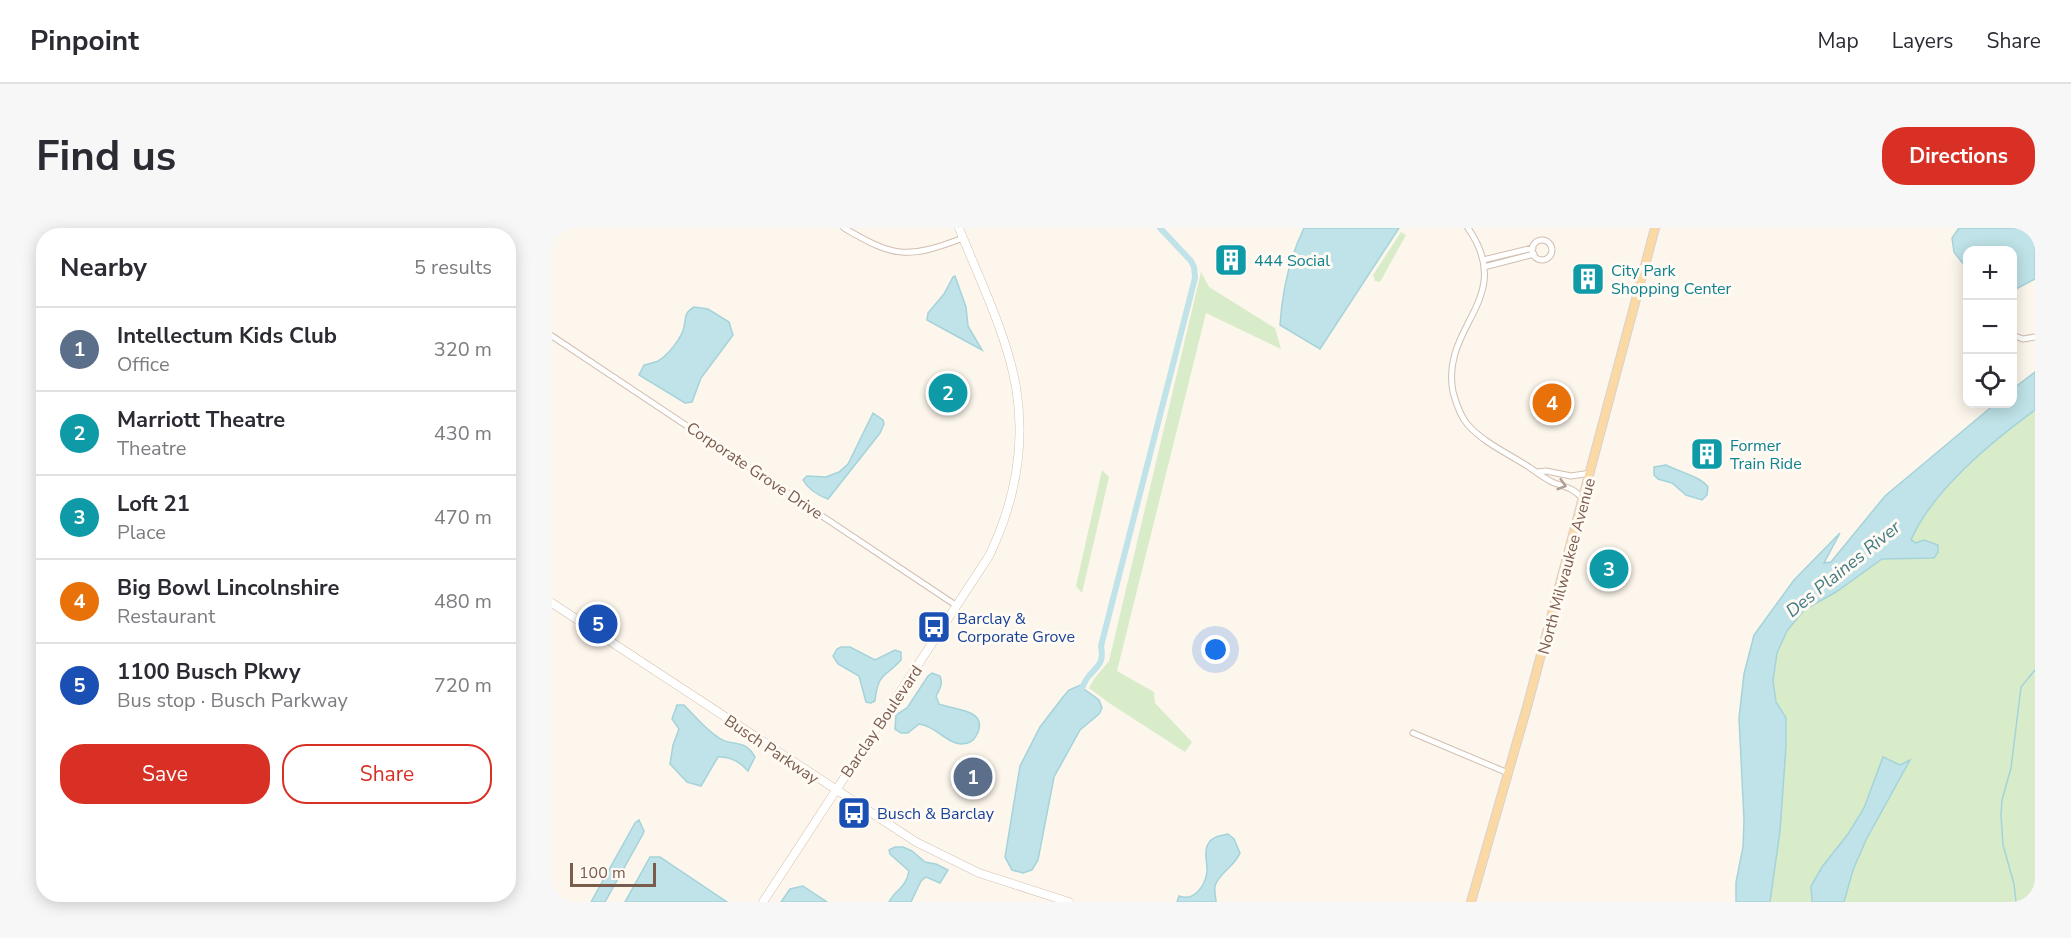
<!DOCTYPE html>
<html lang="en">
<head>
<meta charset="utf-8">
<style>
  body { margin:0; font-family:"Nunito Sans",sans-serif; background:#f7f7f7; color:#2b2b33 }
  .controls { position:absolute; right:18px; top:18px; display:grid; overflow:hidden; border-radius:12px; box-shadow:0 3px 15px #0003 }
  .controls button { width:54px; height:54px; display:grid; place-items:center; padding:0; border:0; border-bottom:2px solid #e1e1e2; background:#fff; color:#2b2b33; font:30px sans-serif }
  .scale { position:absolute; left:18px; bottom:15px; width:86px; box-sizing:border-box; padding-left:6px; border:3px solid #7a5c4d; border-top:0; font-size:16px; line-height:21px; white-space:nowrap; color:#7a5c4d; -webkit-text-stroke:4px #fffaf3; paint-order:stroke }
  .you { position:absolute; left:664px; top:422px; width:21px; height:21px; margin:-15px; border:4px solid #fff; border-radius:50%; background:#1a73e8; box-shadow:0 0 0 9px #1a73e833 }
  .badge { display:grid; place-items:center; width:39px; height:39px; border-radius:50%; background:#d93025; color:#fff; font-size:20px; font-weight:700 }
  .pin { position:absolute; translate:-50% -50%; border:3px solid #fff; box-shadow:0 2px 6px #0006 }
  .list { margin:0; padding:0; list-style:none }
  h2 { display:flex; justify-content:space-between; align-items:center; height:78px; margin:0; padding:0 24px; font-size:26px }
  h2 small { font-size:20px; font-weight:400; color:#7c7c81 }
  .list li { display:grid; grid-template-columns:39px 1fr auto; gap:18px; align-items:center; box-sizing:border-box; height:84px; padding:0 24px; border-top:2px solid #e1e1e2 }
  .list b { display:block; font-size:22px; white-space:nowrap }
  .list p { margin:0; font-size:20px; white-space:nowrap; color:#7c7c81 }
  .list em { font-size:20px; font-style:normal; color:#7c7c81 }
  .actions { display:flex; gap:12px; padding:18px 24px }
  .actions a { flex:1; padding:14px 0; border:2px solid #d93025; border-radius:24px; text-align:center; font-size:21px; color:#d93025 }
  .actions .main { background:#d93025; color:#fff }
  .icon { flex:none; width:33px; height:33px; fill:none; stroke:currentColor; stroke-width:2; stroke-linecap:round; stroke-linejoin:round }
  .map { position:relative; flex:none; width:1483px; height:674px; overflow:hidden; border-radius:24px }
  header { display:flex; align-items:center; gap:36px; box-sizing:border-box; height:84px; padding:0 30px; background:#fff; border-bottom:2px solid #e1e1e2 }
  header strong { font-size:28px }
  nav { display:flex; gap:33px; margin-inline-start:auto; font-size:21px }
  .intro { display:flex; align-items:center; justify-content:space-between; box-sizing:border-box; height:144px; padding:0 36px }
  h1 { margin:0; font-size:42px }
  .button { padding:15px 27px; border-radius:24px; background:#d93025; color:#fff; font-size:21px; font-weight:700 }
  main { display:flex; gap:36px; padding:0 36px }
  aside { flex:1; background:#fff; border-radius:24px; box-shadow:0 3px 15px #0003 }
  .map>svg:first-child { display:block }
</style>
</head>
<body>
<header>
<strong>Pinpoint</strong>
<nav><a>Map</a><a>Layers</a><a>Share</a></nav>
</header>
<div class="intro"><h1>Find us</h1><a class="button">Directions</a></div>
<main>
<aside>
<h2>Nearby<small>5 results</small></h2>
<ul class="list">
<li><span class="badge" style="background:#5c6f8a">1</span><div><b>Intellectum Kids Club</b><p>Office</p></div><em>320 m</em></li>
<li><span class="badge" style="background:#0f9aa8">2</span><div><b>Marriott Theatre</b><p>Theatre</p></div><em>430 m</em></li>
<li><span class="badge" style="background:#0f9aa8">3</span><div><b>Loft 21</b><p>Place</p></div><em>470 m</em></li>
<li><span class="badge" style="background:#e8710a">4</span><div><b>Big Bowl Lincolnshire</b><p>Restaurant</p></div><em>480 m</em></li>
<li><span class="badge" style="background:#1a4fb4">5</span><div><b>1100 Busch Pkwy</b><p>Bus stop · Busch Parkway</p></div><em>720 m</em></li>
</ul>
<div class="actions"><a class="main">Save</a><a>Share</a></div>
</aside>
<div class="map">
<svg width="1483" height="674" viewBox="0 0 1483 674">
  <rect width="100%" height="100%" fill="#fdf6ec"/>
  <path fill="#d8ecc9" d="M849,4L854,7L828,54L823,53L821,47Z
    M649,44L657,59L723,100L729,121L654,85L565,443L602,464L603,475L640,514L633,524L557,475L537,460L542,451L557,433Z
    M1483,182V674H1292L1301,642L1314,612L1357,533L1348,537L1331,529L1312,580L1296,606L1270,639L1259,658L1260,674H1218L1228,603L1234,518V490L1224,474L1221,453L1225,425L1235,403L1252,382L1284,364L1330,331L1382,330L1359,312C1382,262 1439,214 1483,182Z
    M550,242L557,249L530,365L524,358Z"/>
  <path fill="#bfe3e8" stroke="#a5d3da" stroke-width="1.5" d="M752,0H847L768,121L728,97C730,65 738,29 752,0Z
    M1407,0H1483V51L1464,61H1461L1460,22H1416L1415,41L1402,24L1400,10Z
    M403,48L414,79L416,98L430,122L375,92L376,85L392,66L401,49Z
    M142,79L156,81L177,94L181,107L149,150L140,174L133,175L87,147L92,137C96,136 102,135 106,133C116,127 130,110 132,99C134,89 132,85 142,79Z
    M1483,144V182C1440,213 1380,263 1359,312L1364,315L1372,312L1386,317V324L1382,330L1330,331L1284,364L1252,382L1235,403L1225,425L1221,453L1224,474L1234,490V518L1228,603L1218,674H1184V654L1191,619L1192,592L1187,490L1192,446L1202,407L1242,352L1288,305L1272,335L1279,334L1333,268L1443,176H1460L1461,161Z
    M321,185L331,192L332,196L328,205L276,271C265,267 256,261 251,252L255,248L274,249L287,244L296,236Z
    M1114,237C1127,244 1148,248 1156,259L1155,267L1150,272L1134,267L1120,255L1106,251L1102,247V239Z
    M289,419H298L323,432L343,422L349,424V432C333,450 326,444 323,473L319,475L314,474L307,448L286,436L281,428L285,421Z
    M380,445L388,448C391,456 388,461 384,468L387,476C402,482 439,481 424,508C421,514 416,516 409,516C394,515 384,498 367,496L356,505H349L343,501L344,487L355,480L376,448Z
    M533,455L532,461L547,472L550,480L547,486L528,502L502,549L486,632L480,642L471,645L460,642L453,629L468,538L488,499L511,469L517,462Z
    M125,477H132C143,488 153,501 167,510C180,519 193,510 203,529L196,543C188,534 178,528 166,529L149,558L135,554L118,536L121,517L127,501L120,491Z
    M1331,529L1348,537L1358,532L1314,612L1301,642L1292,674H1260L1259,658L1270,639L1296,606L1312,580Z
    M87,592L92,603L91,606L53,674H39L83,595Z
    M676,606L682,611L688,625C683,638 667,645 663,658C662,662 664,670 664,674H625L627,668C642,674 653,658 655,644C656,635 651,625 656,616C660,608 669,608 676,606Z
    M343,619H351L360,623L373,634L384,636L396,642L388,655L374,649L369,653L359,674H337C343,661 354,661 357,643L338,626L337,622Z
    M98,629H108L175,674H73Z
    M251,658L275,674H229L238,661Z"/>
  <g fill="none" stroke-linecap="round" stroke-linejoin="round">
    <path stroke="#a5d3da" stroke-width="1.5" d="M1464,674L1462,656L1451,617L1449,587L1450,572L1459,540L1469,459L1483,442"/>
    <path stroke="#bfe3e8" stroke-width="6" d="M530,460C532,456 534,451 537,448C547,436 552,435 549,418L643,50L642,39L639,33L608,0"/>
    <defs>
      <path id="street" d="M292,0C343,30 356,31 411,10
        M916,0C965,71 888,97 901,164C904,175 908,188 916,197C932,215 957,226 977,239C984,244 992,250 1000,254C1014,260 1019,258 1031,271
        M980 22a10 10 0 1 1 20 0a10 10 0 1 1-20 0Z
        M931,32L981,20
        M932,39L982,26
        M1460,107L1471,111L1483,109
        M0,108L405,378
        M985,244L994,243L1019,248L1039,245
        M861,505L956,545"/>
      <path id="secondary" d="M0,375L364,614L427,645L517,674
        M211,674L437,328C462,276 474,218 464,159C455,107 427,50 407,0"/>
      <path id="primary" d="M919,674L975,479L1103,0"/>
    </defs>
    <use href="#street" stroke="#d1beb0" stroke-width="7"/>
    <use href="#secondary" stroke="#d6c0b0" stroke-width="9"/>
    <use href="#primary" stroke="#dad1cd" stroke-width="10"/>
    <use href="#street" stroke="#fff" stroke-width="5"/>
    <use href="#secondary" stroke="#fff" stroke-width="8"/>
    <use href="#primary" stroke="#fbd9a5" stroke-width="8"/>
  </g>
  <defs><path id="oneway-chevron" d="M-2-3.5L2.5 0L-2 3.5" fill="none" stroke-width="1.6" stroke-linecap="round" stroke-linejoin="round" transform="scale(1.5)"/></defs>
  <use stroke="#af9d94" href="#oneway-chevron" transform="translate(1010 257) rotate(16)"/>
  <defs>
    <symbol id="building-square" viewBox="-11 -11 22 22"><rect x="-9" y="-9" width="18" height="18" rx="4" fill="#0f9aa8" stroke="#fffaf3"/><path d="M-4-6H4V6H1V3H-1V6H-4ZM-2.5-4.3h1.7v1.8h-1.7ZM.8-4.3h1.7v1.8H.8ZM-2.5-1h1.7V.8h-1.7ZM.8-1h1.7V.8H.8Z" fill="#fff"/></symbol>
    <symbol id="bus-square" viewBox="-11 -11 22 22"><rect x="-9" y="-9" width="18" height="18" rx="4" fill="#1a4fb4" stroke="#fffaf3"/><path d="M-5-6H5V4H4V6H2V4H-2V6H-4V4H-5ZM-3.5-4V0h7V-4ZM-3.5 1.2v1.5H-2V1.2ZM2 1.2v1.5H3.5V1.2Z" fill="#fff"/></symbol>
  </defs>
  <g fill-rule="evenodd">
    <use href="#building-square" x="660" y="13" width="38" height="38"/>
    <use href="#building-square" x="1017" y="32" width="38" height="38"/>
    <use href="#building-square" x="1136" y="207" width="38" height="38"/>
    <use href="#bus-square" x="363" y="380" width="38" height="38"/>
    <use href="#bus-square" x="283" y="566" width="38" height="38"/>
  </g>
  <g text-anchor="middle" stroke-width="6" stroke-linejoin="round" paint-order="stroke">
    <g font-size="16" fill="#0d838f" stroke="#fffaf3" text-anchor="start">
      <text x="702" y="38">444 Social</text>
      <text x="1059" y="48">City Park<tspan x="1059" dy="18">Shopping Center</tspan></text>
      <text x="1178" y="223">Former<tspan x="1178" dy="18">Train Ride</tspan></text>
    </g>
    <g font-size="16" fill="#7a5c4d" stroke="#fffaf3">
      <text transform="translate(203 242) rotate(34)" y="6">Corporate Grove Drive</text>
      <text transform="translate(1014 338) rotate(-75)" y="6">North Milwaukee Avenue</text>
      <text transform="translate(329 493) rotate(-56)" y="6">Barclay Boulevard</text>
      <text transform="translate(220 521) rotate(34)" y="6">Busch Parkway</text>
    </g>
    <g font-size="16" fill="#164399" stroke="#fffaf3" text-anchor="start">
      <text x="405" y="396">Barclay &amp;<tspan x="405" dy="18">Corporate Grove</tspan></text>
      <text x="325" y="591">Busch &amp; Barclay</text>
    </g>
    <g font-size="18" font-style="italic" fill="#437c86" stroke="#fffaf3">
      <text transform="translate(1291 341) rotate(-39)" y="6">Des Plaines River</text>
    </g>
  </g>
</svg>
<div class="controls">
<button>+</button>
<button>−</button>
<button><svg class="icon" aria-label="locate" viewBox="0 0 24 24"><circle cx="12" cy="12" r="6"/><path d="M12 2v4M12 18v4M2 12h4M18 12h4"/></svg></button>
</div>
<div class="scale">100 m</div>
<div class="you"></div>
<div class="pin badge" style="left:421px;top:549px;background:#5c6f8a">1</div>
<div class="pin badge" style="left:396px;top:165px;background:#0f9aa8">2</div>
<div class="pin badge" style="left:1057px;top:341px;background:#0f9aa8">3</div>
<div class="pin badge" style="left:1000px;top:175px;background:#e8710a">4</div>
<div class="pin badge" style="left:46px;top:396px;background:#1a4fb4">5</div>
</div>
</main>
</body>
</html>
